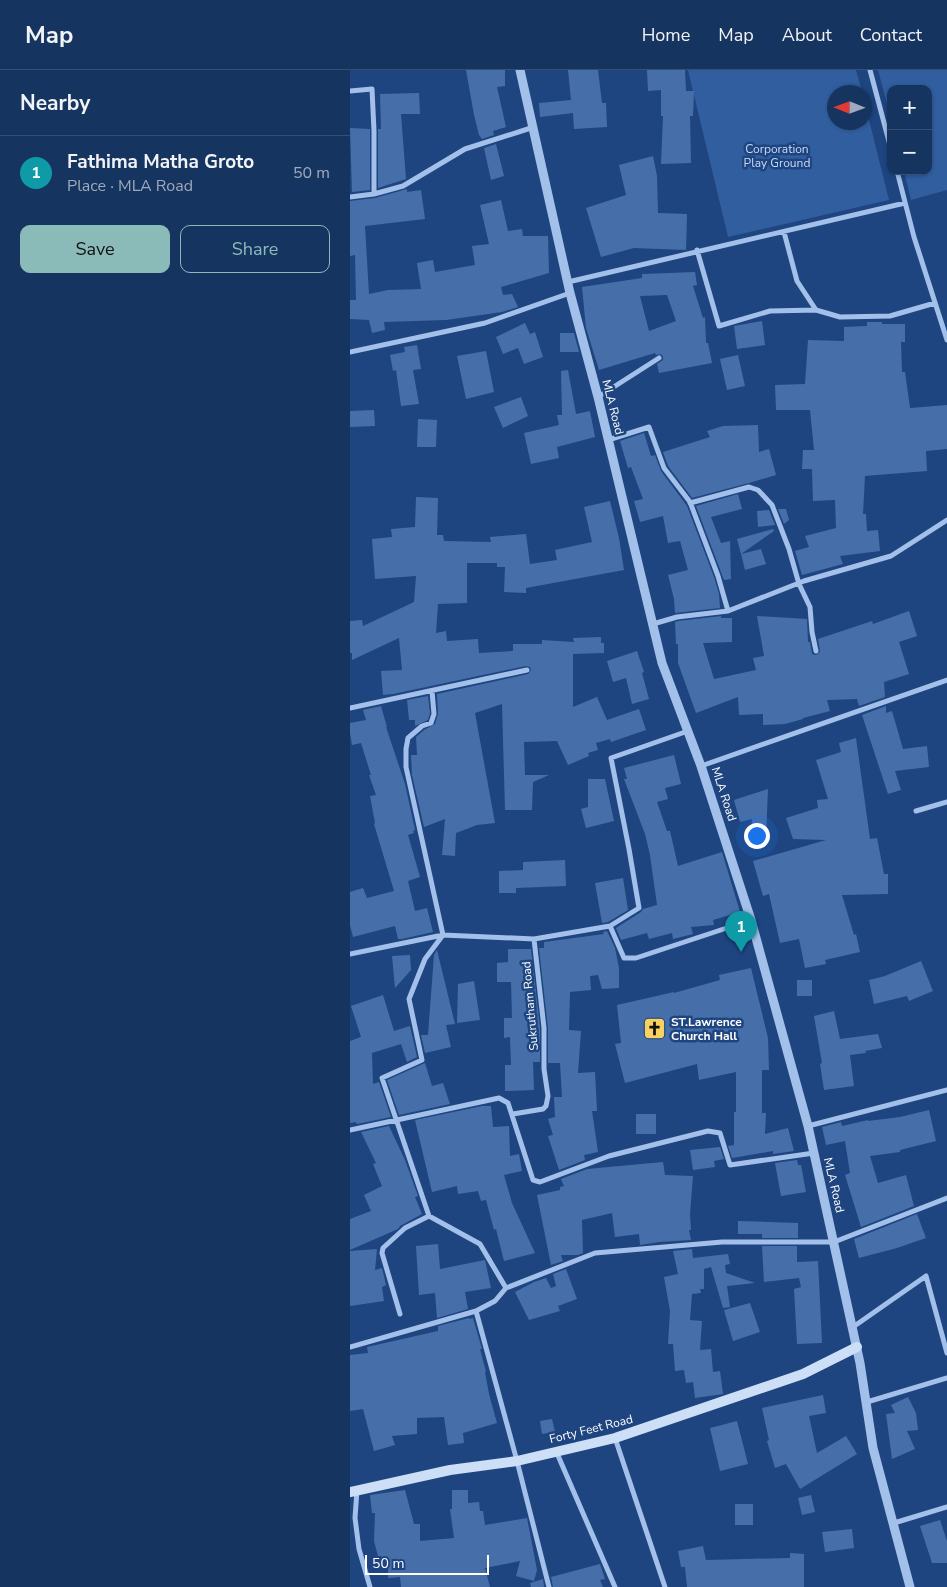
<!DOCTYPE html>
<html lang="en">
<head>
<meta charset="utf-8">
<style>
  body { margin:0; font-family:"Nunito Sans",sans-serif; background:#1f3c66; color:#f1f3f6 }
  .controls { position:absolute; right:15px; top:15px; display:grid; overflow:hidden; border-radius:10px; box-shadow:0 1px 4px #0004 }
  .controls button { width:45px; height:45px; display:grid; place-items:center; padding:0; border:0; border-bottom:1px solid #354f75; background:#163460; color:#f1f3f6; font:25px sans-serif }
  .compass { position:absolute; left:477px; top:15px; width:45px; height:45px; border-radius:50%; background:#163460; box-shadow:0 1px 4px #0004; rotate:271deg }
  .scale { position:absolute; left:15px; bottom:12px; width:124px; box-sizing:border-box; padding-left:5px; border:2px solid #fff; border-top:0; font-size:14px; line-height:18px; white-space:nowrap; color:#fff; -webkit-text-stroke:4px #1e4580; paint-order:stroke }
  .you { position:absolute; left:406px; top:765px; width:18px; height:18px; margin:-12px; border:4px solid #fff; border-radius:50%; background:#1a73e8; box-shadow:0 0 0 8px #1a73e833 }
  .badge { display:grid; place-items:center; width:32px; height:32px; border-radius:50%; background:#8bbbb9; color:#fff; font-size:16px; font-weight:700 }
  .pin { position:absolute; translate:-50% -41px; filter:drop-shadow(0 1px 2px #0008) }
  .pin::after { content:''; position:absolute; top:26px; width:18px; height:15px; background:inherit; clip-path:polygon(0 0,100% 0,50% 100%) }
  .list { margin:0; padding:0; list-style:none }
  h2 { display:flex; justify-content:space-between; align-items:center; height:65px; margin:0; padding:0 20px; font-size:21px }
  h2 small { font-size:16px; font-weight:400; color:#9eaabd }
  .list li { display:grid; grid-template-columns:32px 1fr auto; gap:15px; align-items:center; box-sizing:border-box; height:75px; padding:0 20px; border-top:1px solid #354f75 }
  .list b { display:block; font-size:19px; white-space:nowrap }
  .list p { margin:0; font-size:16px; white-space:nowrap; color:#9eaabd }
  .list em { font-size:16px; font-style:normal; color:#9eaabd }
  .actions { display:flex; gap:10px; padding:15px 20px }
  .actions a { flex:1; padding:11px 0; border:1px solid #8bbbb9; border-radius:10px; text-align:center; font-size:18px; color:#8bbbb9 }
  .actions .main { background:#8bbbb9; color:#111 }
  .map { position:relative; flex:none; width:597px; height:1517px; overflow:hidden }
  header { display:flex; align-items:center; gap:30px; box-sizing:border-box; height:70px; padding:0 25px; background:#163460; border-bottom:1px solid #354f75 }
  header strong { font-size:24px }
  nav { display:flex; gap:28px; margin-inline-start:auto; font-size:18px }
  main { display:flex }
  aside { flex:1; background:#163460 }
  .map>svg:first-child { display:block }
</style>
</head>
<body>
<header>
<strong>Map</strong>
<nav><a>Home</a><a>Map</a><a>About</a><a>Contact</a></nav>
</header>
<main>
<aside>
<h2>Nearby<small></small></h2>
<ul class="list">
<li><span class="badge" style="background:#0f9aa8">1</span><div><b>Fathima Matha Groto</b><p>Place · MLA Road</p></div><em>50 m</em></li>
</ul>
<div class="actions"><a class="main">Save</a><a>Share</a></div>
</aside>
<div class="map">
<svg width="597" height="1517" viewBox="0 0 597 1517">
  <rect width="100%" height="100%" fill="#1e4580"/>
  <path fill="#315e9f" d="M338,0H506L512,22H484V52H514L515,34L539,130L378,167Z
    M528,0H597V120L561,130L554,101H578V19H541V49Z"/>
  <path fill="#466faa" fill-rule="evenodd" d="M116,0H155V16L147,17L156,57L143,61L144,65L132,69L129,65L124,45Z
    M218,0H248L252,33H256L257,57L224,59L223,43L190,47L189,33L221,30Z
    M297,0H335L336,21H344L343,46H340L341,93L311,94L313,46H311V20L298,21Z
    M69,23L70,44H51L56,109L28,118V59H31L30,24Z
    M0,58L20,59V120L2,122Z
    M146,74L154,106L141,110L134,78Z
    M303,86L307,106L308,143L337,144L336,180L284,178L251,187L236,138L276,125L269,95Z
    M57,119V122L71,120L75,149L15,156L19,224L38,220L71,219L67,193L83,190L85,202L125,195L122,176L139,174L130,135L151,130L158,161L172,159L173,166H198L199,203L151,217L153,225L162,224L168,237L152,242L96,250L34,252L35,260L22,263L19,250L0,249V230H6L5,185L0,186V131L25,128Z
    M345,202L347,215L343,216L353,248L355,247L356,273H358L362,293L309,303L307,294L313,290V287L311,284L306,285L305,283L249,300L236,258L232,217L292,208V204ZM317,225L326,251L299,261L290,226Z
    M412,251L415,275L387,279L384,256Z
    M517,252H532V254H555V272H551L552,302H555L560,338L597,335V379L576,381L577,401L515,406L513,444H516L517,461L528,460L530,481L490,486L493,494L452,505L445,481L459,477L455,466L486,458L485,430L463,431L462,399H452L453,380H464L460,340H426L425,315L455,314L458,270L494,271V257L517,256Z
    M175,253L180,264L185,262L193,287L174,294L168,278L153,284L146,267Z
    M210,263H224L229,282H210Z
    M67,275L71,299L63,300L69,334L51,336L46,300L43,301L40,285L55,282L54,277Z
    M136,281L144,322L116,329L107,286Z
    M388,285L395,316L377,320L370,289Z
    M218,300L226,344L240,341L245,367L207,377L209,388L181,394L174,363L209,355L207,345H212L211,301Z
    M171,327L178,346L153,358L144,337Z
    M24,340L25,356L0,357V341Z
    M68,349L87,350L86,377H67Z
    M408,355L409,382L419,379L426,405L399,413L342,428L318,396L313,382L360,367L357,361L373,356Z
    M294,363L301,386L305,385L311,401L337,436L364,507L369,524L370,538L325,543L324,529L318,505L338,500L330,471L318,473L313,446L290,452L284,431L293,429L281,397L278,398L270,371Z
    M388,424L392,439L361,447L371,473L380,471L381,509L374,510L346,436Z
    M66,427L88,428L87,465H93L94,471L141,472L140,467L176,464L180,494L207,490L205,480L242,472L234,437L260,431L269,468L274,500L176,518V523L154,522L155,497H147V493H117V533L88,534L86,563L96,561L97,571L128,569L129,583L163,581V574H192V570L224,572L223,568L251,567V573H254V583L223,584V637L247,627L257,650L289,639L296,660L261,672L260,669L246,673L248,680L238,683L239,686L218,695L207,671L174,672L175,705H199L183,712L182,740H155L152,634L125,643L145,753L127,755L106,763L105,786L92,785L95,749L74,757L62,705L61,685H67L66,667L74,660L85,654L88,644L87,624L178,604L181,600L180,597L176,596L43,624L33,625L31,601L52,600L49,568L2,590V583H0V551L12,550L13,556L64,532L66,506L25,509L22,469L42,467L41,459L65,457Z
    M428,439H436L439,450L434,454Z
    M419,440L425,455L408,457L407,441Z
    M423,459L424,461L391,484L387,469Z
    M411,479L416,494L395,500L391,484Z
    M559,541L567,566L549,572L559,604L534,612L535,627L509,636L507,629L477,630L480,641L453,648V649L435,654L413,655V644L389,645L388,627L346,643L328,593V574H326L325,552L328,551L371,546V548H382V572L353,573L364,609L406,600L403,588L414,586L407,546L457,549L458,572H460L462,584L466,585L470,582L468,569L522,551L523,554Z
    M287,581L294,602L292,603L299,629L282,634L276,608L263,612L257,591Z
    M78,626L80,643L78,650L65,656V650H59L57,630Z
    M31,636L37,657H36L55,714L65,760L63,761L64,763L58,765L70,807L58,811L65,841L77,838L83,862L52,869H48L45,856L3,867L0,855V822L13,818L17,828L44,821L24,754L25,753L20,726L26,725L19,705H21L11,673L2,675L0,663V653L16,650L13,640Z
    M536,636V643L542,641L553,679L577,676L579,697L545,701L551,720L538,724L512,645Z
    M506,668L520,769L527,768L534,804H538V824L492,825L504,865L506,864L510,882L475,890L476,894L455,898L449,869L430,873L419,824L413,826L403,791L476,770L443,769L436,748L468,738L467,730L478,729L466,690L491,682L489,673Z
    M324,685L331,714L315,718L318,729L307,732L317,761H320L328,796L372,782L390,842L363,850L364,855L341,857L343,864L323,869L322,863L299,869L297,863L271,870L266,858L291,842L293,839L307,835L300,785L295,764L274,709H277L274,698Z
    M238,709H255L264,751L236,758L231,739L238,737Z
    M418,719L416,768H401L402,749L390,752L384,730Z
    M215,790L216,816L166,818V823H149V801L173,800V792Z
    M273,808L278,840L258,852L252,853L245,813Z
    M257,861L265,878L269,898V918L252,919L248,905L240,906L241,920L220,922L219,960L231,961L228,1003L245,1002L247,1041H242L248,1082L234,1085L235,1090L209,1100L198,1066L203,1065L198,1049L205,1047L204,1027H212L210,993H198V958L189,878H194V872L254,864L253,862Z
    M158,879H181L190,958V992H183L184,1020L155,1021V995H161L160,967L154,968V948H162L161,912H147V893L158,892Z
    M87,880L105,954L96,955L101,977L75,983L71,965H78L84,885Z
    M60,885L61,900L45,918L42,886Z
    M571,891L583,921L559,931L557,926L524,934L519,910L535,906Z
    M401,898L418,968L419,1000H412V1043H416L415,1064L438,1058L444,1081L423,1084V1081L382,1088L378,1076L384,1075V1042H386V1002L349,1010L347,994L275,1013L265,974L271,973L267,935L324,922V923L370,910L369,905Z
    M447,910H462V926H447Z
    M124,911L130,950L107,953L108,914Z
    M33,925L44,961L60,956L67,987L57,992L51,974L22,983L23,1014L29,1012L41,1047L7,1054L6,1052L0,1053V971L11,967L1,936Z
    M484,941L490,969L528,964L532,978L515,981L516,983L500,985L504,1016L474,1020L470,994L472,993L464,946Z
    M75,993L82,1016L93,1013L100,1034L49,1045L37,1010Z
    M132,1036H141L143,1057L159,1056L160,1086L169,1084L172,1101L154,1105L162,1133L185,1183L154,1191L146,1159L144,1160L136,1130L131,1131L128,1121L108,1124L107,1116L82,1122L65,1050Z
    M579,1040L586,1071L550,1080V1082L520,1086L528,1113L556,1105L564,1136L511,1157L495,1105L500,1103L495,1071L476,1075L472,1057L491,1052L492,1056L518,1050V1051L550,1047Z
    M286,1044H306V1064H286Z
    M39,1056L55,1090L68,1126L65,1127L72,1144L50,1156L48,1159L0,1180V1149L21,1141L14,1125L32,1116L23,1094L26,1093L11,1062Z
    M370,1077L374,1089L364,1091L365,1097L343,1100L340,1080Z
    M447,1090L448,1095H451L456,1122L431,1126L425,1093Z
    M313,1092L315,1105L343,1106L340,1144L341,1160H339L341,1170L309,1172L290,1175L289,1164L265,1167L262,1143L232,1150L233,1183L228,1185H211L213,1191L201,1195L187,1125L210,1120V1117L214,1116L211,1109L237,1099Z
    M567,1144L576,1168L547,1178L509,1188L504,1169Z
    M388,1151L448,1153V1168H412V1164H388Z
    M88,1174L90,1199L135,1190L141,1218L115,1222L118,1239L87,1248L85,1223L69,1225L66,1176Z
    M412,1176H447V1192L468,1191L472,1273L447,1274L444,1219L451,1217L449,1208L414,1212Z
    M27,1179L25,1200L32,1198L36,1215L32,1217L34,1231L0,1236V1181Z
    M342,1179L343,1188L378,1184L380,1194L375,1195L376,1203L405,1213L377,1216L380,1237L373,1238L361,1197L354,1199V1219H350L351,1223L342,1224L340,1250L352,1251L350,1280L361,1279L363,1302L370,1301L373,1324L345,1328L343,1312L336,1313L334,1300L325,1301L323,1274H318L320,1241L314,1207L328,1204L323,1181Z
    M216,1199L227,1229L208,1236L210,1241L179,1250L165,1222L184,1212L196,1208L201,1218L206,1216L203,1204Z
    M400,1233L410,1262L383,1271L374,1240Z
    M119,1248V1249L123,1248L132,1279H130L136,1302H135L139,1324L147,1353L113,1363L114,1373L98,1375L94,1347L67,1348V1364L42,1366L45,1375L24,1381L13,1339L0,1341V1285L18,1283L17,1277L88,1261V1256Z
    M473,1325L476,1343L459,1346L467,1383L496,1366L507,1384L450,1419L436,1394L425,1398L417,1371L419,1370L412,1338Z
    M558,1327L566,1343L568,1360L557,1361L565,1379L542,1389L536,1344L545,1343L541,1335Z
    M202,1349L205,1362L192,1364L190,1351Z
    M387,1351L398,1394L370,1401L360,1358Z
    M55,1420L64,1454H70V1471L104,1468L100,1439H102V1420H118V1433L129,1432L130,1441H133L135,1455L177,1448L187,1500L184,1511L166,1506L170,1491L135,1498L140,1517H51L50,1507L38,1508V1487L29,1490L24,1471L25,1443H22L20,1425Z
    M461,1425L465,1442L452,1445L448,1428Z
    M385,1434H403V1455H385Z
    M590,1450L597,1471V1493H582L570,1456Z
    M502,1459L504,1478L475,1482L472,1462Z
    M353,1476L356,1490L440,1488V1483L454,1484V1517H337L335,1497H331L328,1481Z
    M250,1494L255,1509L250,1510L253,1517H203L201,1507Z
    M193,1509L194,1517H181L180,1513Z"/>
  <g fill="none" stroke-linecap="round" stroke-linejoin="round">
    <path stroke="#a2c0e9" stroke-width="5" d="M520,0L541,79
      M0,21L22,19L24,61V124
      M547,101L564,167L597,270
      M0,127L24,124L53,116L115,79L184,57
      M434,162L447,211L466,240L490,247L540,246L585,233
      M347,180L369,256L420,241L466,240
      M218,212L555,133
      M0,282L135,253L220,223
      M248,327L309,288
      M258,370L299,357L314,398L340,432L368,506L378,541
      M340,433L399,417L408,420L422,435L439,479L449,514L460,537L462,562L466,581
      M303,554L327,547L378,541L454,511L541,486L597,450
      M82,621L84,644L81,653L72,656L58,668L56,679V697L93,865L75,889L59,929L72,990L32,1008L79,1146L130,1174L156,1218
      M0,638L177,600
      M351,696L597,610
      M566,741L597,732
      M260,856L289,838L279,779L261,688L338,661
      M0,884L93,865L184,869
      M163,1044L193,1039L196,1036L198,1026L194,999V958L184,869L260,856L274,888H286L401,850
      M458,1056L597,1020
      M0,1060L149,1028L158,1033L183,1110L190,1112L259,1086L358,1061L370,1063L380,1095L464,1083
      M50,1244L32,1183L33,1178L55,1158L79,1146
      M503,1257L576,1206L597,1283
      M0,1277L126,1241
      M517,1332L597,1308
      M265,1368L315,1517
      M206,1381L265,1517
      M7,1420L5,1448L9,1479L20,1517
      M544,1453L597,1437
      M199,1517L167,1391L126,1241L145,1231L156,1218L245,1183L372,1172H484L597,1128"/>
    <path stroke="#a2c0e9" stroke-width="9" d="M170,0L220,223L248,327L312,593L351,696L401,850L458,1056L510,1293L523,1378L560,1517"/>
    <path stroke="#cddef7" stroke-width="10" d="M0,1422L100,1400L167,1391L265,1368L453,1304L507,1277"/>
  </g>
  <defs>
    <symbol id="church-square" viewBox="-11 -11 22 22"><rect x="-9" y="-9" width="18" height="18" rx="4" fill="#f8d261" stroke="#1e4580"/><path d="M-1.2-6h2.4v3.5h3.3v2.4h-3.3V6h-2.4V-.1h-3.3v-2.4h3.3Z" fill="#111"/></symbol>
  </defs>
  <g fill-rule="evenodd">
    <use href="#church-square" x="292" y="946" width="25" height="25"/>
  </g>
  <g text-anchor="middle" stroke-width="5" stroke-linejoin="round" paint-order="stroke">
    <g font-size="12" fill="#c6daf7" stroke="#1e4580">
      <text x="427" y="83">Corporation<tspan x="427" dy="14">Play Ground</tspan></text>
    </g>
    <g font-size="12" fill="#fff" stroke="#1e4580">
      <text transform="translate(263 337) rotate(76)" y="4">MLA Road</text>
      <text transform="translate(374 724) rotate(72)" y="4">MLA Road</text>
      <text transform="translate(180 936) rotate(-95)" y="4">Sukrutham Road</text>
      <text transform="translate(484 1115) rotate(77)" y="4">MLA Road</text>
      <text transform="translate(241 1359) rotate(-14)" y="4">Forty Feet Road</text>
    </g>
    <g font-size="12" font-weight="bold" fill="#fff" stroke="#1e4580" text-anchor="start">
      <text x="321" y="956">ST.Lawrence<tspan x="321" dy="14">Church Hall</tspan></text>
    </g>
  </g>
</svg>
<div class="controls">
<button>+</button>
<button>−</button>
</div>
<svg class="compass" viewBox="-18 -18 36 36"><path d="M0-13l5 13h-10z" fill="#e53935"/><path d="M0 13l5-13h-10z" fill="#9eaabd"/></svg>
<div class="scale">50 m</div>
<div class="you"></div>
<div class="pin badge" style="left:391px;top:882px;background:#0f9aa8">1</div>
</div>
</main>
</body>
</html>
